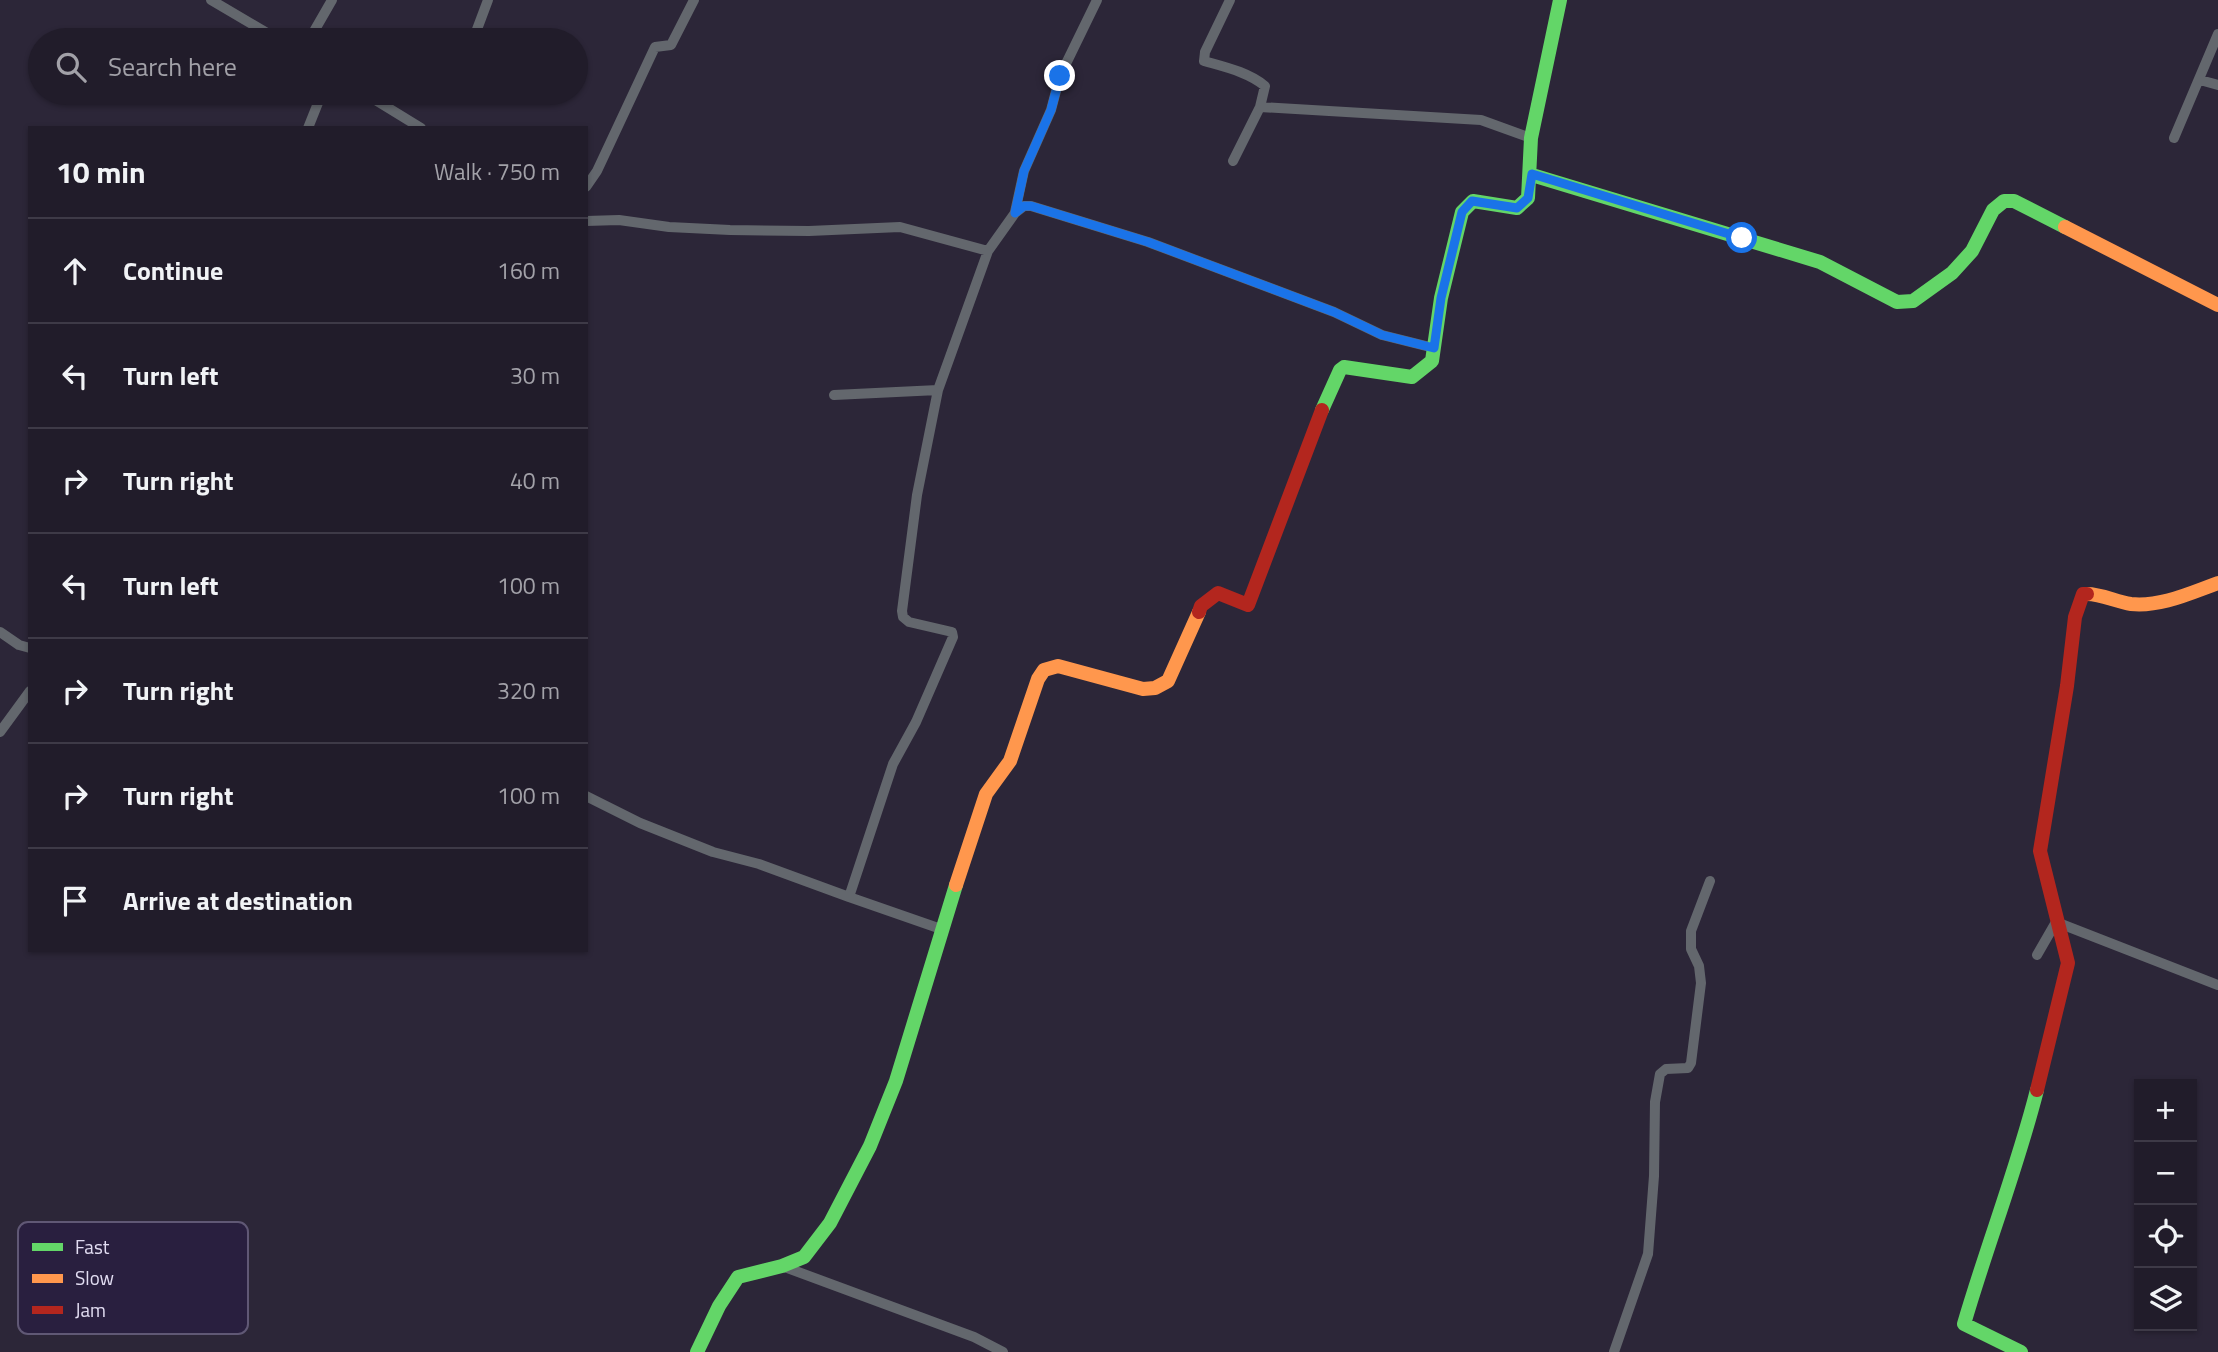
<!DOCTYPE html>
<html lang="en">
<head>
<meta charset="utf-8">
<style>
  body { margin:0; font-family:"Titillium Web",sans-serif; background:#292532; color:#f1f3f6 }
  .controls { position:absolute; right:21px; bottom:21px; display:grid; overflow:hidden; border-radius:0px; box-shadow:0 2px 5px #0004 }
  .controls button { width:63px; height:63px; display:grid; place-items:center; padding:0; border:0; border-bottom:2px solid #3e3a47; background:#211c2a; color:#f1f3f6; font:35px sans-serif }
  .stop { position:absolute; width:21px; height:21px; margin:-16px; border:5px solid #1a73e8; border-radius:50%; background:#fff }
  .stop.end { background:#1a73e8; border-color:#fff; box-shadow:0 2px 7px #0008 }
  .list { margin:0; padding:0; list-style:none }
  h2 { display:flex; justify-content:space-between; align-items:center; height:91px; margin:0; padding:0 28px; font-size:30px }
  h2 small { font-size:23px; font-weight:400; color:#a2a1a8 }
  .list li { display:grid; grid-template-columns:46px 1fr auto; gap:21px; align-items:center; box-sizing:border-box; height:105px; padding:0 28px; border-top:2px solid #3e3a47 }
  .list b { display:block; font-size:26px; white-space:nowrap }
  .list em { font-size:23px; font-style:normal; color:#a2a1a8 }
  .icon { flex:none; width:38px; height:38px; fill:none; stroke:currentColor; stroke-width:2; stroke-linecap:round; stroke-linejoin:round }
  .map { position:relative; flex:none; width:2218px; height:1352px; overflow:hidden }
  .search { position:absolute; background:#211c2a; box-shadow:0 2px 5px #0004; left:28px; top:28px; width:560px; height:77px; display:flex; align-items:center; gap:18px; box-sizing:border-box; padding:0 24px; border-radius:38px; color:#a2a1a8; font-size:26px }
  .panel { position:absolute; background:#211c2a; box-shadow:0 2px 5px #0004; left:28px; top:126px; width:560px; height:826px; border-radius:0px }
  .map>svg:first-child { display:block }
</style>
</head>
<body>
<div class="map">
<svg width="2218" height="1352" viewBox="0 0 2218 1352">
  <rect width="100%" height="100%" fill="#2c2638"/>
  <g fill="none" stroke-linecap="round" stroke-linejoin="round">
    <path stroke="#63676d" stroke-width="10" d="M211,0L279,40
      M1230,0L1205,52L1204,61C1225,67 1248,72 1265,86L1260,107L1233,161
      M309,40L332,0
      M473,40L488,0
      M2200,80L2218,85
      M364,93L421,128
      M1260,107L1481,120L1531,138
      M308,128L322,93
      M2174,138L2218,34
      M586,187L597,171L655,47L671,45L694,0
      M1015,212L1024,171L1051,110L1060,76L1097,0
      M586,221L619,220L669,227L730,230L809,231L900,227L988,251
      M834,395L938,390
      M0,632L19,645L30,648
      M0,732L30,691
      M586,796L640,823L713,852L759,864L849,897
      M941,929L849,897L893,764L916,722L953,637L952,632L909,622L903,617L902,611L917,495L938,390L988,251L1015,213L1024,206H1031L1148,242L1334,312L1382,335L1434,348
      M2037,955L2056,922L2218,985
      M782,1266L974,1337L1003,1352
      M1614,1352L1648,1254L1654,1176L1655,1102L1660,1074L1666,1069L1688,1068L1691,1063L1701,983L1699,966L1691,949V931L1710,881"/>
    <path stroke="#63d668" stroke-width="14" d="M1532,175L1820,262L1897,302L1913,301L1952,273L1972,251L1993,210L2004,201H2014L2065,227
      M1322,410L1340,370L1344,367L1412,377L1432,361L1441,298L1462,212L1473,201L1517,208L1528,198L1531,138L1560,0
      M697,1352L719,1306L738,1277L782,1266L804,1257L830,1223L870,1146L896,1081L956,885
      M2021,1352L1964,1324C1987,1245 2017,1169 2037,1090"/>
    <path stroke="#ff974d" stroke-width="14" d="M2065,227L2218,305
      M2087,594C2102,594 2116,602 2131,604C2161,607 2190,593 2218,583
      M956,885L986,794L1010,761L1038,679L1044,670L1058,666L1143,689L1155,688L1168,681L1199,612"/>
    <path stroke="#b3261e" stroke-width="14" d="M1199,612L1201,606L1218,593L1248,605L1322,410
      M2037,1090L2068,963L2040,851L2067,686L2075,617L2083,594H2087"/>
  </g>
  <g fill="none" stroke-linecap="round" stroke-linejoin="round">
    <path stroke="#1a73e8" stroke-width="9" d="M1060,76L1051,110L1024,171L1015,213L1024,206H1031L1148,242L1334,312L1382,335L1434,348L1441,298L1462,212L1472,201L1517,208L1528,198L1532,174L1742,238"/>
  </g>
  <rect x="18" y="1222" width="230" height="112" rx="10" fill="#291f3f" stroke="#605875" stroke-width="2"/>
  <rect x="32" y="1243" width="31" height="8" fill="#63d668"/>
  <rect x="32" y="1274" width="31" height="9" fill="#ff974d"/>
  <rect x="32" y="1306" width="31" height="8" fill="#b3261e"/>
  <g font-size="19" fill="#e2ddf2">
    <text x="75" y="1254">Fast</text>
    <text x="75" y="1285">Slow</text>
    <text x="75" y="1317">Jam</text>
  </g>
</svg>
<div class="controls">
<button>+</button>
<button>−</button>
<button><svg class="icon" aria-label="locate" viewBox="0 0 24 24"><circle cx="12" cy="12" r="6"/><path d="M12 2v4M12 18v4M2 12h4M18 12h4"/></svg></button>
<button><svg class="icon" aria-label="layers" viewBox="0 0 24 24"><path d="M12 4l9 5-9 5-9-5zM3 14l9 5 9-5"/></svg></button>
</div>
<div class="stop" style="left:1742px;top:238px"></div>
<div class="stop end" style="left:1060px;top:76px"></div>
<div class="search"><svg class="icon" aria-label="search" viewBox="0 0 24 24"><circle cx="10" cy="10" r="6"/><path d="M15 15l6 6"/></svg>Search here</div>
<section class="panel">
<h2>10 min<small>Walk · 750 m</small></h2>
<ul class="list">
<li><svg class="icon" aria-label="ahead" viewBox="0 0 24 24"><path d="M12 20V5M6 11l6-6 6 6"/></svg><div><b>Continue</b></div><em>160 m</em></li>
<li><svg class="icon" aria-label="left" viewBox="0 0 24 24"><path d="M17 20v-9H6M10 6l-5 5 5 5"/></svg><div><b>Turn left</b></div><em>30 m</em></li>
<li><svg class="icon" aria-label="right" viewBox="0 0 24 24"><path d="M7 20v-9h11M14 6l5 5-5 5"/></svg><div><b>Turn right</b></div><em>40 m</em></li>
<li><svg class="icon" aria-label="left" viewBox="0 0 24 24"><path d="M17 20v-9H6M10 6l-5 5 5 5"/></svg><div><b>Turn left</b></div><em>100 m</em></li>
<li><svg class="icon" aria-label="right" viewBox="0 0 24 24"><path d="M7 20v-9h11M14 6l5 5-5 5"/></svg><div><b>Turn right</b></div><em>320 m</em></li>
<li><svg class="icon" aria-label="right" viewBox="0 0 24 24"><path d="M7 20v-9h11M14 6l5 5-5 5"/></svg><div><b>Turn right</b></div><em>100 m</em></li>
<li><svg class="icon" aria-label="arrive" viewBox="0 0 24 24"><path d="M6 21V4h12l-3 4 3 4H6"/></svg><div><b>Arrive at destination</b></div></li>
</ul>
</section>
</div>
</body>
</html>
